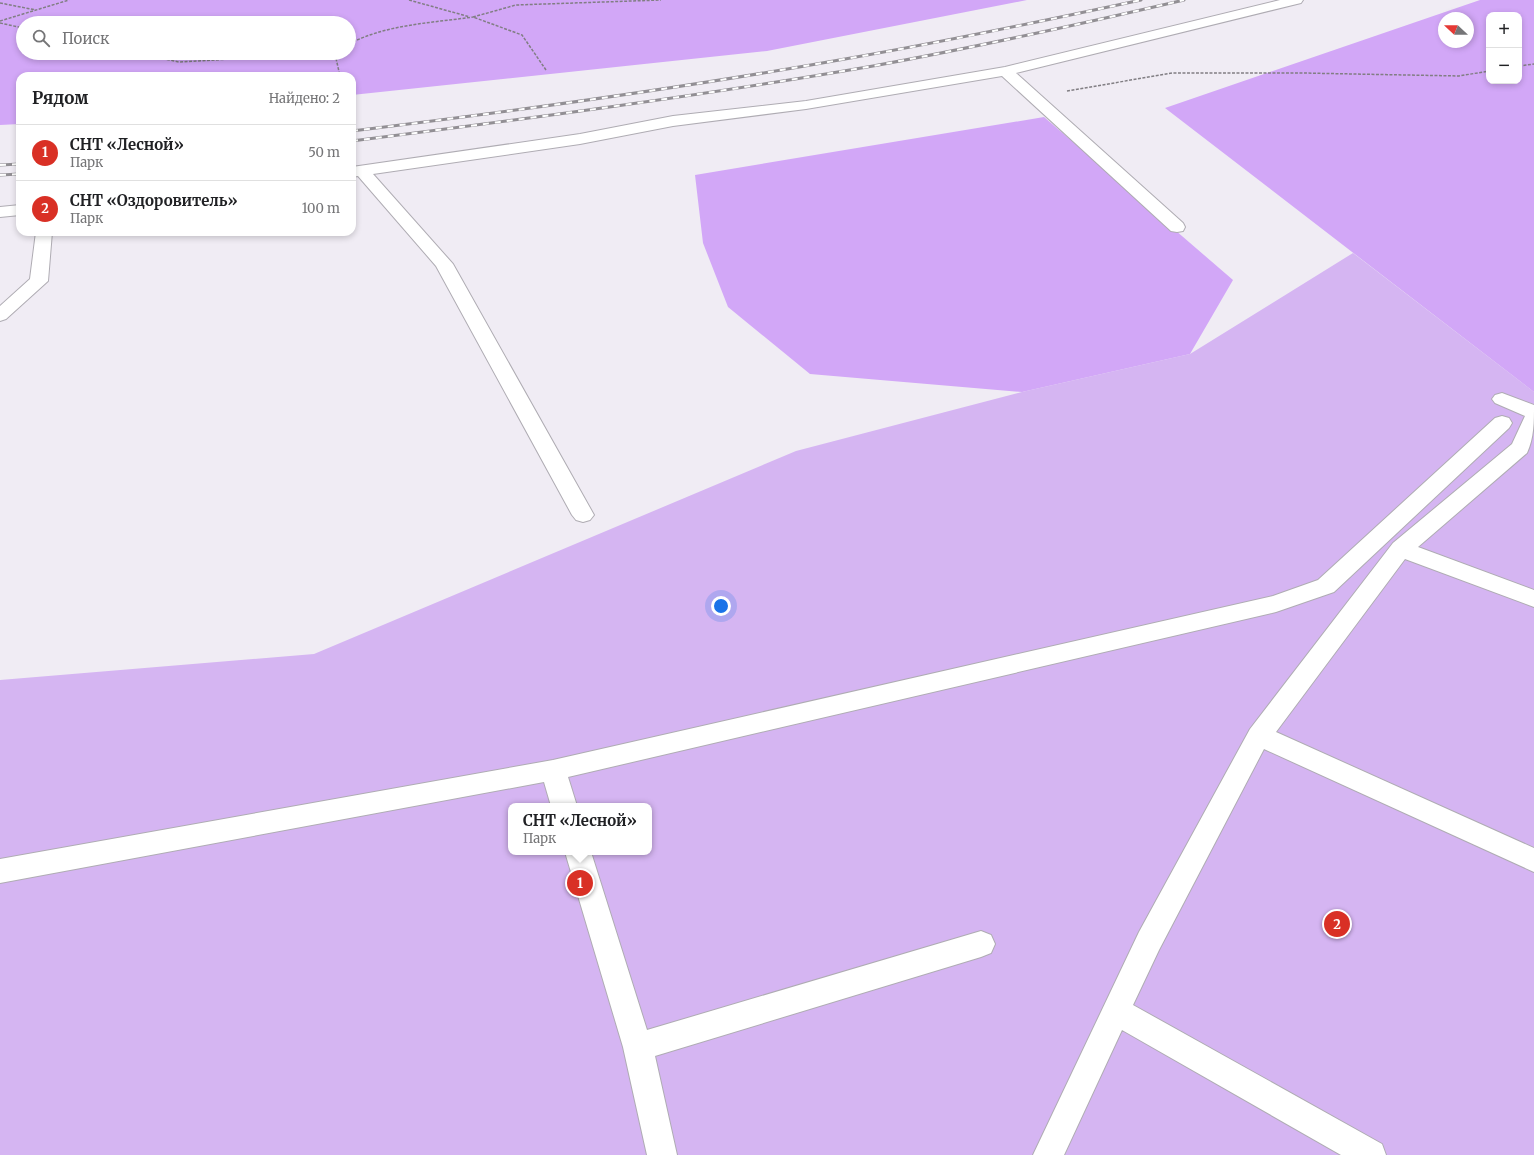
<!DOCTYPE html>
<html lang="ru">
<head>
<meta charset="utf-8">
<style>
  body { margin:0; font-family:Merriweather,serif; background:#f2f2f2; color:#202124 }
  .controls { position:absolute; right:12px; top:12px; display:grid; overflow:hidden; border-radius:8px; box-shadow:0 2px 6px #0003 }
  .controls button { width:36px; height:36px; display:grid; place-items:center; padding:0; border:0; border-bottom:1px solid #e0e0e0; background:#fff; color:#202124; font:20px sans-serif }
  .compass { position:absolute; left:1438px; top:12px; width:36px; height:36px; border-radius:50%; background:#fff; box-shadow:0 2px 6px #0003; rotate:292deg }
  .you { position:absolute; left:721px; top:606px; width:14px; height:14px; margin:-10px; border:3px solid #fff; border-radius:50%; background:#1a73e8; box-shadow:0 0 0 6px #1a73e833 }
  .badge { display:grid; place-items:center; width:26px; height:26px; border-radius:50%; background:#d93025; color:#fff; font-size:13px; font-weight:700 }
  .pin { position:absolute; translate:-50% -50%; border:2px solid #fff; box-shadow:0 1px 4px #0006 }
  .popup { position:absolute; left:508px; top:803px; width:144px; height:52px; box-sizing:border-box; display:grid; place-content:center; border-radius:8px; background:#fff; filter:drop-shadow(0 1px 3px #0005); font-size:13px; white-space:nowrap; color:#757577 }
  .popup b { font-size:15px; color:#202124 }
  .popup::after { content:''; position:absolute; left:50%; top:100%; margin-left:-8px; border:8px solid transparent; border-top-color:#fff }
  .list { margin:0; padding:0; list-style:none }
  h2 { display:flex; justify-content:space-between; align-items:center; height:52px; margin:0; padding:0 16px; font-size:17px }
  h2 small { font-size:13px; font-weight:400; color:#757577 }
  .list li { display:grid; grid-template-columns:26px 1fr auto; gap:12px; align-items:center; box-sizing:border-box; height:56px; padding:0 16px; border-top:1px solid #e0e0e0 }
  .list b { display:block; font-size:15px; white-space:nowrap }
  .list p { margin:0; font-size:13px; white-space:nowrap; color:#757577 }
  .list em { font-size:13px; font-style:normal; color:#757577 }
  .icon { flex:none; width:22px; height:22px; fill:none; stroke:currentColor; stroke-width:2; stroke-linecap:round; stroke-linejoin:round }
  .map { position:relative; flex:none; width:1534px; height:1155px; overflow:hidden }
  .search { position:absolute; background:#fff; box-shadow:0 2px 6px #0003; left:16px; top:16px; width:340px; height:44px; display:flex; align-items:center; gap:10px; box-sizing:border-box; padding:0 14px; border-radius:22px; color:#757577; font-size:15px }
  .panel { position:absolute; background:#fff; box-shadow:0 2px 6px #0003; left:16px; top:72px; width:340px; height:164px; border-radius:12px }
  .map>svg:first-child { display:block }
</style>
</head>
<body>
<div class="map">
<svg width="1534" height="1155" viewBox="0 0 1534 1155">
  <rect width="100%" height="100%" fill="#f0ecf4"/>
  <path fill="#d5b5f2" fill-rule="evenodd" d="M1353,253L1534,392V1155H0V680L314,654L796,451L1022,392L1190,354ZM511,806H649V852H511Z"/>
  <path fill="#d2a7f7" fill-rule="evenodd" d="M0,0H1027L767,51L352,95V76H20V124L0,125ZM23,23H349V53H23Z
    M1480,0H1534V392L1165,108ZM1489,15H1519V81H1489ZM1444,18H1468V42H1444Z
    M1044,117L1233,280L1190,354L1022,392L810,374L728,307L703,243L695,175Z"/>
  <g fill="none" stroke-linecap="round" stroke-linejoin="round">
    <defs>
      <path id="minor" d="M1280,0H1303L1301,3L1016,73L1183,223L1185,227L1183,231L1177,232L1171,231L1002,76L806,109L673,126L580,144L373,174L453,264L594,515L590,520L583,522L576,520L572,515L436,266L358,176L352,177V167L580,134L673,116L806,101L1005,67Z
        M20,205V215L0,217V207Z
        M36,232H52L48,281L6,319L0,321V306L30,279Z
        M1502,393L1534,405C1534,422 1534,438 1527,453L1418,547L1534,590V607L1405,559L1276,732L1534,848V872L1264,749L1159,950L1133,1005L1382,1144L1386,1155H1341L1122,1030L1064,1155H1033L1139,932L1250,729L1393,543L1512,444L1525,416L1495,403L1492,399L1495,395Z
        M1502,416L1509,418L1512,423L1509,428L1334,592L1276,612L568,777L577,806H551L544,782L0,883V859L553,760L1273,596L1318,580L1495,418Z
        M565,852H591L647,1030L981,931L991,935L995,944L991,953L981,957L655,1056L677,1155H647L623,1047Z"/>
    </defs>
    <use href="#minor" stroke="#afacb3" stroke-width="2"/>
    <path stroke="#817e83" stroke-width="1.5" stroke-dasharray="3 1.5" stroke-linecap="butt" d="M409,0L470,17
      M0,3L36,10
      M0,21L69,0
      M0,23L23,28
      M349,44C387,24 432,23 473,17
      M136,53L179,62L336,53
      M335,54L340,76
      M1519,66L1534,64
      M546,70L522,35L473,17L516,5L661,0
      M1067,91L1172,73H1302L1459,76L1489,71"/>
    <use href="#minor" fill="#fff" fill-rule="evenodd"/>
    <defs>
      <path id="rail" d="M352,131C517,111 682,88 845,59C944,42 1043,21 1141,0
        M352,141C526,119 700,96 873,66C977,47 1081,24 1184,0
        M0,165L20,164
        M0,175L20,174"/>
    </defs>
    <use href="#rail" stroke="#928f94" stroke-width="3"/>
    <use href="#rail" stroke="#fff" stroke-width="2" stroke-dasharray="6" stroke-linecap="butt"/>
  </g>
</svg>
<div class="controls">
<button>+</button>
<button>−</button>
</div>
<svg class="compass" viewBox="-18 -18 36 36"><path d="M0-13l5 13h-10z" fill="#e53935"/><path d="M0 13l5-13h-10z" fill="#757577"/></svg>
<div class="you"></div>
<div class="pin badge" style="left:580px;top:883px">1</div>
<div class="popup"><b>СНТ «Лесной»</b>Парк</div>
<div class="pin badge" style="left:1337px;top:924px">2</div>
<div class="search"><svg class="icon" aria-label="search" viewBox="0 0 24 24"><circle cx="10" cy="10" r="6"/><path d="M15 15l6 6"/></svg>Поиск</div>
<section class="panel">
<h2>Рядом<small>Найдено: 2</small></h2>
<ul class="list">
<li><span class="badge">1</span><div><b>СНТ «Лесной»</b><p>Парк</p></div><em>50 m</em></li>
<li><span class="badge">2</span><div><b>СНТ «Оздоровитель»</b><p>Парк</p></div><em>100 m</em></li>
</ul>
</section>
</div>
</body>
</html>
